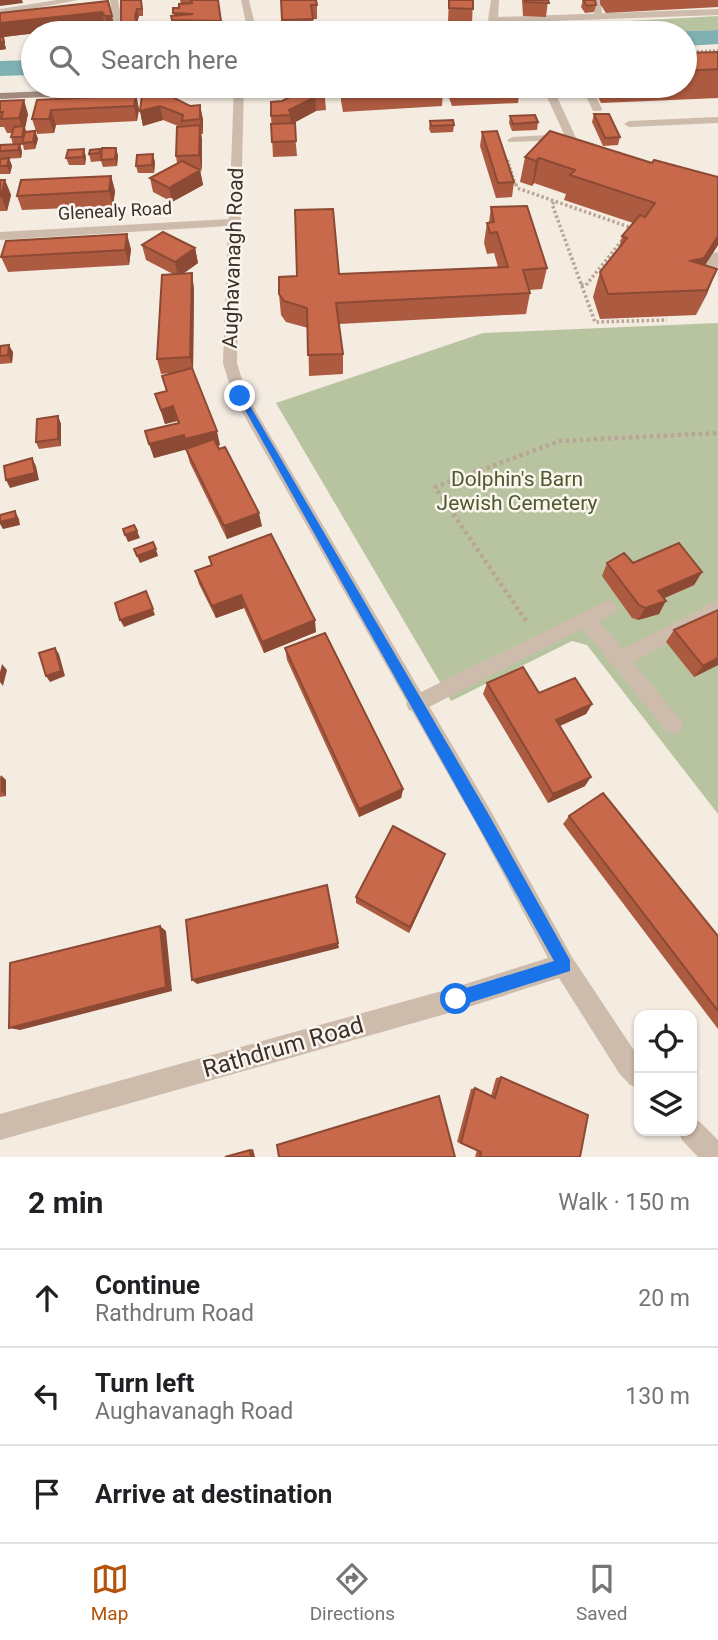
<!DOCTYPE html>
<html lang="en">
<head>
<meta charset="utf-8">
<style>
  body { margin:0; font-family:Roboto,sans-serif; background:#f6f6f6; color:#202124 }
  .controls { position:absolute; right:21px; bottom:21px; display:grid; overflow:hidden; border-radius:14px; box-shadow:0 2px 5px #0004 }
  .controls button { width:63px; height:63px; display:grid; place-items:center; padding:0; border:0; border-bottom:2px solid #e0e0e0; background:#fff; color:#202124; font:35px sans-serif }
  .stop { position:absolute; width:21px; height:21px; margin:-16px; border:5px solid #1a73e8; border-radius:50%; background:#fff }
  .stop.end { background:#1a73e8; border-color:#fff; box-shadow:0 2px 7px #0008 }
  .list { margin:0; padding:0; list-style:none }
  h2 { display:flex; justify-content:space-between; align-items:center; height:91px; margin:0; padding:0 28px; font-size:30px }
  h2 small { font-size:23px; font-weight:400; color:#757577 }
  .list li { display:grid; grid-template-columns:46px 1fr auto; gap:21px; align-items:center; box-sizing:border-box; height:98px; padding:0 28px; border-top:2px solid #e0e0e0 }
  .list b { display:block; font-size:26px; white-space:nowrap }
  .list p { margin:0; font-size:23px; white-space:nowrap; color:#757577 }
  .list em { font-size:23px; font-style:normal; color:#757577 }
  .icon { flex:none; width:38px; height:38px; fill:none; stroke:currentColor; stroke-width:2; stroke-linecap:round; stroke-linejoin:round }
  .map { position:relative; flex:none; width:718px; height:1157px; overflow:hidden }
  .search { position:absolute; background:#fff; box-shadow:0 2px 5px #0004; left:21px; right:21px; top:21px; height:77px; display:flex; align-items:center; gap:18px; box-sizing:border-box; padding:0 24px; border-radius:38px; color:#757577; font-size:26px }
  .sheet { height:385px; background:#fff }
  nav { display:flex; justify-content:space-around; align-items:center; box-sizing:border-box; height:98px; border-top:2px solid #e0e0e0; background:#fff; font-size:19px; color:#757577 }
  nav a { display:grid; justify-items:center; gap:4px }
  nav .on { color:#b45309 }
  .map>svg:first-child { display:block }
</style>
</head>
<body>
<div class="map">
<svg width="718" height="1157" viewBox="0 0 718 1157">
  <rect width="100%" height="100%" fill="#f4ebe1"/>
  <path fill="#b8c4a0" d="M718,16V30L633,33H345L447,24L612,22Z
    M718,323V814L587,645L572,641L451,701L276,403L483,333Z"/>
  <path fill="#7fb0b2" d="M718,30V44L685,46V33H633Z
    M33,60V75L0,76V61Z"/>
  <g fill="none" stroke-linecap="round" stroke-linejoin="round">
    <path stroke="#b9a596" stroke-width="2.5" stroke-dasharray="2 2" stroke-linecap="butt" d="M685,52L718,50
      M508,160L516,186"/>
    <path stroke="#b9a596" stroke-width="3.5" stroke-dasharray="2.5 2.5" stroke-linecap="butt" d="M516,184L517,188L632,228
      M554,202L552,204L595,322L667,320
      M581,285H586L624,238"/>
    <path stroke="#b9a596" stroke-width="4.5" stroke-dasharray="3.5 3.5" stroke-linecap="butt" d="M526,621L435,487L560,441L718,433"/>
    <path fill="#cdbbac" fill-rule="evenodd" d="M110,0H118L124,33H114Z
      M592,0H600L603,18L595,16Z
      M542,86H552L576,138L595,144V148L567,140L509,142L507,140L513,137L564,134Z
      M581,86H591L602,109L601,111H593Z
      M718,117V123L629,127L624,124L629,121Z
      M718,252V266L705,288L703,291H693L691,288L713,253Z
      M608,600L614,603L617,608L614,613L599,621L622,649L718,600V617L633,662L680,719L683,725L680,731L673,734L666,731L583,629L423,710L416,713L409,710L406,704L409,698Z"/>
    <path fill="#cdbbac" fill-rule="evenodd" d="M57,0H78L0,15V9Z
      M241,0H249L257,33L248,32Z
      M491,0H499L498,17L718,9V15L493,23L488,20Z
      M234,86H244L237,363L247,396L492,813L572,957L639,1058V1088L630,1085L619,1073L559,978L456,1011L0,1140V1114L456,987L548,958L478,827L233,396L223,363L228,226L0,240V232L229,219Z
      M692,1118L700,1122L718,1140V1157H698L682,1140L678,1131H692Z"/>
    <path fill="#a18a7d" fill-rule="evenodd" d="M164,86H234L229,89L0,99V93Z"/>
  </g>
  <path fill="#ac5a40" d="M121,0L143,9V16H139L137,23L139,33H121Z
    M180,0H218L223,33H174L171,16L174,15L173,8H179L181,4Z
    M281,0L317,5V19H313V33H283Z
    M449,0H473L472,23L448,21Z
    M522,0H548L546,17L523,16Z
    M583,0L596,5L594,12L585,13L581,7Z
    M600,0H718V7L606,13L600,4Z
    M108,1L115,30H108L105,25L3,37L6,49L0,50V13Z
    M718,52V98L601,103L593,86H685V53Z
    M324,86L326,110L316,111L294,123L297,156L273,157L271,116L282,101Z
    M341,86L443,92L442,106L343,112L341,101Z
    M449,86H519L520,88L518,103L452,106L448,95Z
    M136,95L139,109L137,121L56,125L54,133L37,134L32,119L37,100Z
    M175,99L190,106L200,105L203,120V134H201L202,140V169H198L200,170L203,185L172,202L153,192L150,178L177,163L176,156L178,126L163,120L143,126L140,111Z
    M0,101L28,114L25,128L26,132L35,131L38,139L35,149L24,150L23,145H20L22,152L21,158L1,159L0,157V145H13L11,137L12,133H7L4,127H0Z
    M594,114L620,137L618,145L603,146L592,122Z
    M510,116L538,122L537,130L512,131L509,123Z
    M430,121L454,125L453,132L431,133L429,129Z
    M482,132L514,182L512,197L496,198L480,146Z
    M100,149L102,156L118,155L117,166L103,167L101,161L91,162L89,154Z
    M86,157L85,165H69L66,158Z
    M525,157L652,163L718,177V245L705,265L717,269L696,315L600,319L593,297L600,272L619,248L622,236L633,223L564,200L566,194L534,183L532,186L520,182Z
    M9,158L12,166L10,174H0V159Z
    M155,162L154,173H138L136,166Z
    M111,176L115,191L113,206L22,210L17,196Z
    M0,180H5L11,195L7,211H0Z
    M491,207L547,268L542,289L529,290L530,293L526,314L339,324L343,354V374L309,376L308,328L286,322L281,315L279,294L339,274L498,267L494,253L487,254L484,243L487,223L489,222Z
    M142,245L195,248L198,263L183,274L194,288L193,371L220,445L217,446L262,526L227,539L190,463L186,449L154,458L145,431L178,423L177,421L165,424L155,394L166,391L162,376L173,373L161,374L157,359L173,274L146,260Z
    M131,249L129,265L8,272L1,257Z
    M0,346L13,352L12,363L0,364Z
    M58,416L61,424V446L39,449L36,442Z
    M209,557L316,632L264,653L244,608L216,618L199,584L195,571L211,565Z
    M607,563H633L702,572L694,585L664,598L659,614L638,620L632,618L602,576Z
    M674,630L718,665L694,677L666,642Z
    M285,648L403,789L401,798L359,817L287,660Z
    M487,683L592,704L586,714L560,726L585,786L548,803L483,694Z
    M0,776L6,780V796L0,797Z
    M569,816L718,936V1029L563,824Z
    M445,854L442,862L409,933L356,903V897Z
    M501,1077L580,1157H475L477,1150L457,1142L471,1089L475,1088L491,1096L496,1078Z"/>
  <path fill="#8c4a34" d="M0,0H22L23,3L0,6Z
    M137,9L139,16L137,23L135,16Z
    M102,12L105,25L3,37L6,49L0,50V23Z
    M105,16H112L115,30H108Z
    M136,95L139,109L137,121L134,106Z
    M315,97L316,111L291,124L289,110Z
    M24,100L28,114L25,128L27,134L24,142L22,137L23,131L19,118Z
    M200,105L203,120V134L200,119Z
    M160,106L163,120L143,126L140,111Z
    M51,110L56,125L54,133L49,119Z
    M200,125L202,140V169L199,155Z
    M35,131L38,139L35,149L33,142Z
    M20,144L22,152L21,158L18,150Z
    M116,148L118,155L117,166L115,159Z
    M84,149L86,157L85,165L83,157Z
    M153,154L155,162L154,173L152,165Z
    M9,158L12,166L10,174L7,166Z
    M539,158L534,183L532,186L536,161Z
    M200,170L203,185L172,202L169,188Z
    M111,176L115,191L113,206L109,191Z
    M5,180L11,195L7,211L1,196Z
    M127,234L131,249L129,265L125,250Z
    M718,236V245L694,283L691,261Z
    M195,248L198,263L178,277L175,262Z
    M717,269L707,294L696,315L707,290Z
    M192,273L194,288L193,371L190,357Z
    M9,345L13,352L12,363L8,355Z
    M173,406L177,421L165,424L161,410Z
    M58,416L61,424V446L58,439Z
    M217,431L220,445L189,453L185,439Z
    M184,435L188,449L154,458L149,444Z
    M32,458L36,466L39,480L10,488L6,480Z
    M15,511L19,519L20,525L3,529L0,524V522Z
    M259,513L262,526L227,539L224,526Z
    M137,531L140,538L128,542L125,535Z
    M156,549L158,556L140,563L137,556Z
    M702,572L694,585L651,604L658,591Z
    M146,591L155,615L124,627L120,620Z
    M241,595L244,608L216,618L212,606Z
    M666,601L659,614L638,620L645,608Z
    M315,620L316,632L264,653L262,642Z
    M55,648L59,654L65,676L50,682L46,676Z
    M718,658V665L694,677L703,666Z
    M2,664L7,670L3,686L0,682V672Z
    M592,704L586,714L550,730L556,720Z
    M1,775L6,780V796L1,791Z
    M591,777L585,786L548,803L553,794Z
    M403,789L401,798L359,817V809Z
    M445,854L442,862L409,933L410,927Z
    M160,926L166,931L172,991L20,1030L9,1028Z
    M338,943L339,948L197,984L192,980Z
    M253,1149L255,1157H251L250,1150Z"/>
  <path fill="#c8694b" stroke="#8c4a34" stroke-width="2" d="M121,0H141L142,9H137L135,16L138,31L121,32Z
    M191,0H218L221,21L172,20L171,16L193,14L173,13V8H179V4L192,3Z
    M281,0H316L317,5H311L313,19L282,20Z
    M449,0H473V9L449,8Z
    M525,0H548L549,3L525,2Z
    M583,0H595L596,5L587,6Z
    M108,1L112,16H105L102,12L0,23V13Z
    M0,37H3L4,42H0Z
    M718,52V69L685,71V53Z
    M324,86L325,96L315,97L289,110L291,115L271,116V102L282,101L298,93L297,88Z
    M341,86H441L443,92L343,97Z
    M451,86H519L520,88L453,92Z
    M174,93V98L190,106L200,105V119L182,121L183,115L160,106L140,111L142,95Z
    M136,95L134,106L51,110L49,119H32L37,100Z
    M24,100L19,118L1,119L3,112H0V101Z
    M594,114H609L620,137L605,138Z
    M535,115L538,122L513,124L510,116Z
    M453,120L454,125L431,126L430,121Z
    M295,123L296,141L272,142L271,124Z
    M200,125L199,155L176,156L177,127Z
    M24,126L22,137H11L14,127Z
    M35,131L33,142L22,143L25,132Z
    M497,131L514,182L498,183L482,132Z
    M550,131L652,163L654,160L718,177V236L704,258L691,261L717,269L707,290L608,294L600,272L627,238L622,236L640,215L645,217L655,203L570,175L575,170L539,158L536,161L525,157Z
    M20,144L18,150L0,151V145Z
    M102,148H116L115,159L101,160Z
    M84,149L83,157L66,158L68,150Z
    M100,149L99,153L89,154L90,150Z
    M153,154L152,165L136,166L137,155Z
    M9,158L7,166H0V159Z
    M182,161L200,170L169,188L150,178Z
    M111,176L109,191L17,196L21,180Z
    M0,180H5L1,196H0Z
    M527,206L547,268L523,270L530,293L336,303L343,354L308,355L307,308L284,301L279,294V277L297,276L295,210L333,209L339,274L508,267L497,232L490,233L487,223L494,222L491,207Z
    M163,232L195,248L175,262L142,245Z
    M127,234L125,250L1,257L6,241Z
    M192,273L190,357L157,359L162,275Z
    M9,345L8,355L0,356V346Z
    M192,368L217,431L185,439L184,435L149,444L145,431L179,423L173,406L161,410L155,394L167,391L162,376Z
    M58,416V439L36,442L37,419Z
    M214,439L219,449L225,447L259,513L224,526L186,449Z
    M32,458L35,473L6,480L4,466Z
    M15,511L16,518L0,522V515Z
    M134,525L137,531L125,535L123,529Z
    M271,534L315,620L262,642L241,595L212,606L195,571L212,565L209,557Z
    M153,542L156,549L137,556L134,549Z
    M679,543L702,572L658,591L666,601L645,608L639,605L607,563L624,553L633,563Z
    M146,591L153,609L120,620L115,603Z
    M718,610V658L703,666L674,630Z
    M325,633L403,789L359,809L285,648Z
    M55,648L61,671L46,676L39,653Z
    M523,667L539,693L575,678L592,704L556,720L591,777L553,794L487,683Z
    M603,793L718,936V1011L569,816Z
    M393,826L445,854L410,927L356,897Z
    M327,885L338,943L192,980L186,920Z
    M160,926L166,987L9,1028L10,963Z
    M501,1077L588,1115L580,1157H480L481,1152L461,1143L475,1088L495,1098Z
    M439,1096L455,1157H279L277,1145Z
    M250,1150L251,1157H225Z"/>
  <path fill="#1a73e8" d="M236,394H243L489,815L570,960V971L456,1007L450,1004V993L554,961Z"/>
  <g text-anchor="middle" stroke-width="5" stroke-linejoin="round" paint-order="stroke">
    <g font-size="18" fill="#3b302b" stroke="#fbf5ee">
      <text transform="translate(115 211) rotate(-3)" y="6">Glenealy Road</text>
    </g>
    <g font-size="21" fill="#3b302b" stroke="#fbf5ee">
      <text transform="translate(233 258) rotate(-88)" y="7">Aughavanagh Road</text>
    </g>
    <g font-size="21" fill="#4a5a2e" stroke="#fbf5ee">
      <text x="517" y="486">Dolphin's Barn<tspan x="517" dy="24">Jewish Cemetery</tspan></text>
    </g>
    <g font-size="24" fill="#3b302b" stroke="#fbf5ee">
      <text transform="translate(283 1047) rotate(-16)" y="8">Rathdrum Road</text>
    </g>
  </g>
</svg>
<div class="controls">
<button><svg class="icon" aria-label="locate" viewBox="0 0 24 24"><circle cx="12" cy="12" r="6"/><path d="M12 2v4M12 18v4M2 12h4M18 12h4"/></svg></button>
<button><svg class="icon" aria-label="layers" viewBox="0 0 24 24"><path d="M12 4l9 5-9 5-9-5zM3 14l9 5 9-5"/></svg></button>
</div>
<div class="stop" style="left:456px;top:999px"></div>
<div class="stop end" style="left:240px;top:396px"></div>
<div class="search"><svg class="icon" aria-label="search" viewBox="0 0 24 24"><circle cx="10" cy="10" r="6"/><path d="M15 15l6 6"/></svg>Search here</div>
</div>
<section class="sheet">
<h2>2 min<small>Walk · 150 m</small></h2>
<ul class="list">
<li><svg class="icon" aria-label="ahead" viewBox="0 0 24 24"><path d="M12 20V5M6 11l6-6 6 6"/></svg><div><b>Continue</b><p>Rathdrum Road</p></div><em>20 m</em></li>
<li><svg class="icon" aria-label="left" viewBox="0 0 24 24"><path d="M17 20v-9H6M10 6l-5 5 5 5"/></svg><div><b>Turn left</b><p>Aughavanagh Road</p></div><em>130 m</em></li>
<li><svg class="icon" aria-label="arrive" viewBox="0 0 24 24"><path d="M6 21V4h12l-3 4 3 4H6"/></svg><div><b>Arrive at destination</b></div></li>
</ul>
</section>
<nav>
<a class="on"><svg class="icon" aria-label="map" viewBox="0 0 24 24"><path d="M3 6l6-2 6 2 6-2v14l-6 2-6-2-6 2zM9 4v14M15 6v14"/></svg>Map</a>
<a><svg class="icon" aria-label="directions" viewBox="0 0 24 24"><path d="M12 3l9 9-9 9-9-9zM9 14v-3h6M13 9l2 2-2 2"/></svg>Directions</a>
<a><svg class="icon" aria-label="saved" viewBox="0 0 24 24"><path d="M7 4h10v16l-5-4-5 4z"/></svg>Saved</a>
</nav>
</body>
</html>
